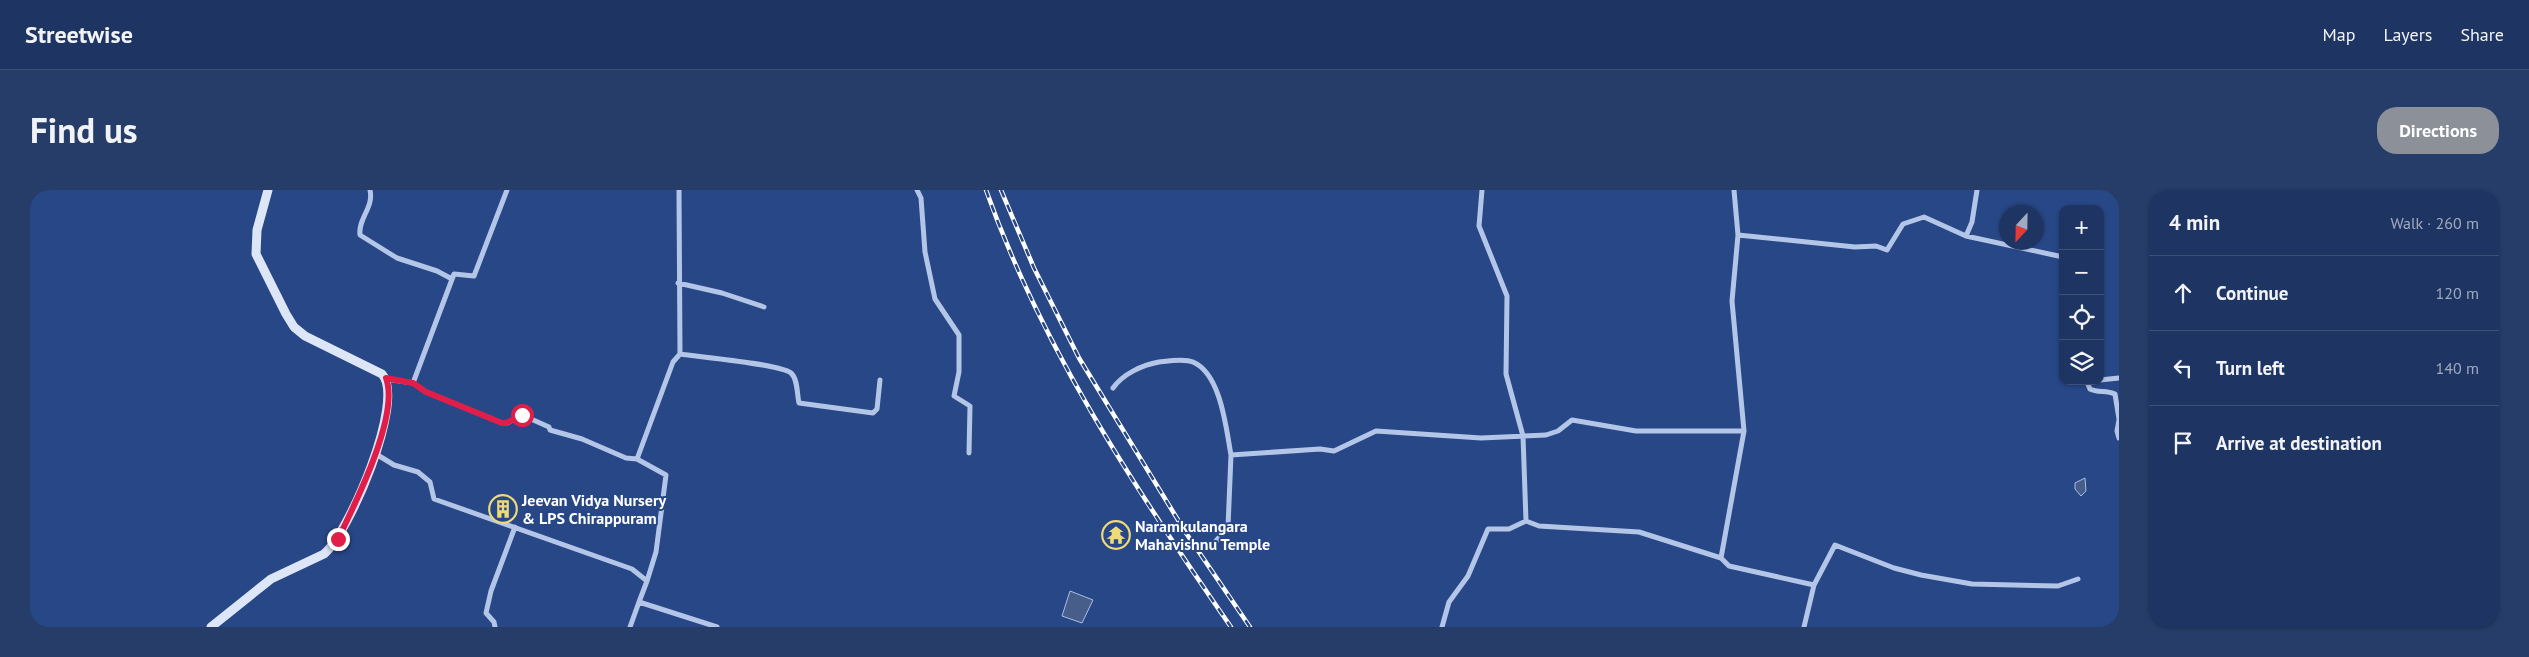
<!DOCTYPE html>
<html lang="en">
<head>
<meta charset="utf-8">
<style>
  body { margin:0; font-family:"PT Sans",sans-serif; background:#263d6a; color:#f1f3f6 }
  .controls { position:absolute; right:15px; top:15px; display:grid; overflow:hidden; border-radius:10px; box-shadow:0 1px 4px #0004 }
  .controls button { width:45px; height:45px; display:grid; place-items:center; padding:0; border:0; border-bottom:1px solid #3c5078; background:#1e3564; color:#f1f3f6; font:25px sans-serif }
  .compass { position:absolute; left:1969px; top:15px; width:45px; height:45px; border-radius:50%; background:#1e3564; box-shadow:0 1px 4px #0004; rotate:202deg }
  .stop { position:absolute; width:15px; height:15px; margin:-11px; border:4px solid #e11d48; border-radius:50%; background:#fff }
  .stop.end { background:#e11d48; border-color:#fff; box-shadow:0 1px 5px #0008 }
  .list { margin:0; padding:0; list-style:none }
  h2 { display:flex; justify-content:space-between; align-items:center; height:65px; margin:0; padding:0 20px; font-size:21px }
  h2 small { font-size:16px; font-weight:400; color:#a1abbf }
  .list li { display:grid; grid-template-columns:32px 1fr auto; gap:15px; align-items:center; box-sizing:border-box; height:75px; padding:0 20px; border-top:1px solid #3c5078 }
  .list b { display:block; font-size:19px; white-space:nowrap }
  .list em { font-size:16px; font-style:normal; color:#a1abbf }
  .icon { flex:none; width:28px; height:28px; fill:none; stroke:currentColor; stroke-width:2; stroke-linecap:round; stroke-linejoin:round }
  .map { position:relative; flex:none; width:2089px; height:437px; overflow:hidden; border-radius:20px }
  header { display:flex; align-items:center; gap:30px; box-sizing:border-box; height:70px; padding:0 25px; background:#1e3564; border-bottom:1px solid #3c5078 }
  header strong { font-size:24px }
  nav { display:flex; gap:28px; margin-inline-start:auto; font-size:18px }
  .intro { display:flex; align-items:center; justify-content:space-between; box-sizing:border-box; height:120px; padding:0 30px }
  h1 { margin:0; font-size:35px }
  .button { padding:12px 22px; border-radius:20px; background:#8c9099; color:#fff; font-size:18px; font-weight:700 }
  main { display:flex; gap:30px; padding:0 30px }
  aside { flex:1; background:#1e3564; border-radius:20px; box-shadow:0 1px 4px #0004 }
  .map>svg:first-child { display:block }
</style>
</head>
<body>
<header>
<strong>Streetwise</strong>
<nav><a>Map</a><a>Layers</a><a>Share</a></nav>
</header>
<div class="intro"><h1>Find us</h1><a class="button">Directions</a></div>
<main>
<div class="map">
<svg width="2089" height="437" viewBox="0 0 2089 437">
  <rect width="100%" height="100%" fill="#284786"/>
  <path fill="#475d8a" stroke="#a8bfe8" d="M2055,288L2056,301L2051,306L2045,299V293Z
    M1040,401L1063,410L1052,433L1032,426Z"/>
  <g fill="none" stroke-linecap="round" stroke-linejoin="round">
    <path stroke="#b4c6e8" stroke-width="5" d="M340,0C344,18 328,28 330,45L367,68L407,81L422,89
      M649,0L650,164
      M887,0L891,8L895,62L905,109L929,145V182L924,206L940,216L939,263
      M1708,45L1825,57L1846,56L1857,60L1873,34L1894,27L1936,46L2033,67
      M1936,46L1942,32L1947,0
      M648,93L692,103L734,117
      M356,189L383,193L424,84L444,86L477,0
      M2070,190L2089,188
      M2057,192L2060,199C2068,203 2076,200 2085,204L2089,229
      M383,193L396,202L472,233H477L492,225L519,237L520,240L552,249L596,268L607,269L643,172L650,164C670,167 750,174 761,183C768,189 767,205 769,213L843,223L847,219L850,190
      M1083,198C1093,184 1112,175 1129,172C1138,171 1154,168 1163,172C1191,184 1196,238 1201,265
      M2089,230L2087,241L2089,248
      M1714,241L1691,368L1699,376L1784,395L1774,437
      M346,264L364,275L388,282L400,292L404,309L602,379L617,391L609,412L687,437
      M607,269L636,285L626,362L617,391
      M1496,331L1509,336L1609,342L1691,368
      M1180,358L1198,337L1201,265L1290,259L1304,261L1346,241L1451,248L1516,245L1528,241L1542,230L1606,241H1714L1702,111L1708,45L1704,0
      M1784,395L1805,355L1864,378L1891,385L1942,394L2028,396L2048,389
      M465,437L464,432L456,423L461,401L485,337
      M600,437L609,412
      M1412,437L1419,412L1438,386L1458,339H1479L1496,331L1493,246L1476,184L1477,106L1449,36L1452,0"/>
    <path stroke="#dde6f7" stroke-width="9" d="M181,437L241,389L294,364C319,343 376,210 352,184L275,146L264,137L256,124L226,64L227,40L238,0"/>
    <defs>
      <path id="rail" d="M956,0C1012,158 1106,300 1201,437
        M971,0L1004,78L1049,168L1156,343L1220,437"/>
    </defs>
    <use href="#rail" stroke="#fff" stroke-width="4.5"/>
    <use href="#rail" stroke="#284786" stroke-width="2.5" stroke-dasharray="8" stroke-linecap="butt"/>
  </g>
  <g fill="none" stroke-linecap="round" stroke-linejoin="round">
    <path stroke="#e11d48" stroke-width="6" d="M308,349C325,314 370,225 356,188L383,193L396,202L472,233H476L492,225"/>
  </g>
  <defs>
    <symbol id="building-ring" viewBox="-11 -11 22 22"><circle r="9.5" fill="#284786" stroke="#efda7a" stroke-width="1.5"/><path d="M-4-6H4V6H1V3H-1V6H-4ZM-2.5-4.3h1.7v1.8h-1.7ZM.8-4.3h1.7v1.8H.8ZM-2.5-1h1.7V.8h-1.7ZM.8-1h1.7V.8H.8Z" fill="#efda7a"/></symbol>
    <symbol id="temple-ring" viewBox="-11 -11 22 22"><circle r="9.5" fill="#284786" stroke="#efda7a" stroke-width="1.5"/><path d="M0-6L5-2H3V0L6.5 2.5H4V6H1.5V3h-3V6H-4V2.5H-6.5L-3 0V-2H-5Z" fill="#efda7a"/></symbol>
  </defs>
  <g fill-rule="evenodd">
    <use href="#building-ring" x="457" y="303" width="32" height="32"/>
    <use href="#temple-ring" x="1070" y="329" width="32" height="32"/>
  </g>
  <g text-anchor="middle" stroke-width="4" stroke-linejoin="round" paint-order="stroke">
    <g font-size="16" font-weight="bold" fill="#fff" stroke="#284786" text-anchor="start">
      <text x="492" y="316">Jeevan Vidya Nursery<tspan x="492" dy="18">&amp; LPS Chirappuram</tspan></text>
      <text x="1105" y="342">Naramkulangara<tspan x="1105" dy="18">Mahavishnu Temple</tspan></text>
    </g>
  </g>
</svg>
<div class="controls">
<button>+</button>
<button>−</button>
<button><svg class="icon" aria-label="locate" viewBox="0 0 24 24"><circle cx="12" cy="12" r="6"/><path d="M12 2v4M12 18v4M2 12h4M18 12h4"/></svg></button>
<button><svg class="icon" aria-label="layers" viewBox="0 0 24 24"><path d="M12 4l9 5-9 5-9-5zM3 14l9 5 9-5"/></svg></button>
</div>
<svg class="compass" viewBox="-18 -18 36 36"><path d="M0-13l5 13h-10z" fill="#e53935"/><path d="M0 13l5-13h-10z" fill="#a1abbf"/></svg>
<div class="stop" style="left:492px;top:225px"></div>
<div class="stop end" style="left:308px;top:349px"></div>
</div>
<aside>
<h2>4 min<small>Walk · 260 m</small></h2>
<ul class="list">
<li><svg class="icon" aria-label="ahead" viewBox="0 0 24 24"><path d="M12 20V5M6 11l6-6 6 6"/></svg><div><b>Continue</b></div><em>120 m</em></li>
<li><svg class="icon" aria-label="left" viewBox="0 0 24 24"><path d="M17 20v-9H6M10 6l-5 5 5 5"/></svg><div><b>Turn left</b></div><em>140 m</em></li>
<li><svg class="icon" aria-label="arrive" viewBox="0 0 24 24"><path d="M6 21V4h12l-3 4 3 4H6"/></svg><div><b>Arrive at destination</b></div></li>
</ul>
</aside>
</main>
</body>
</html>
